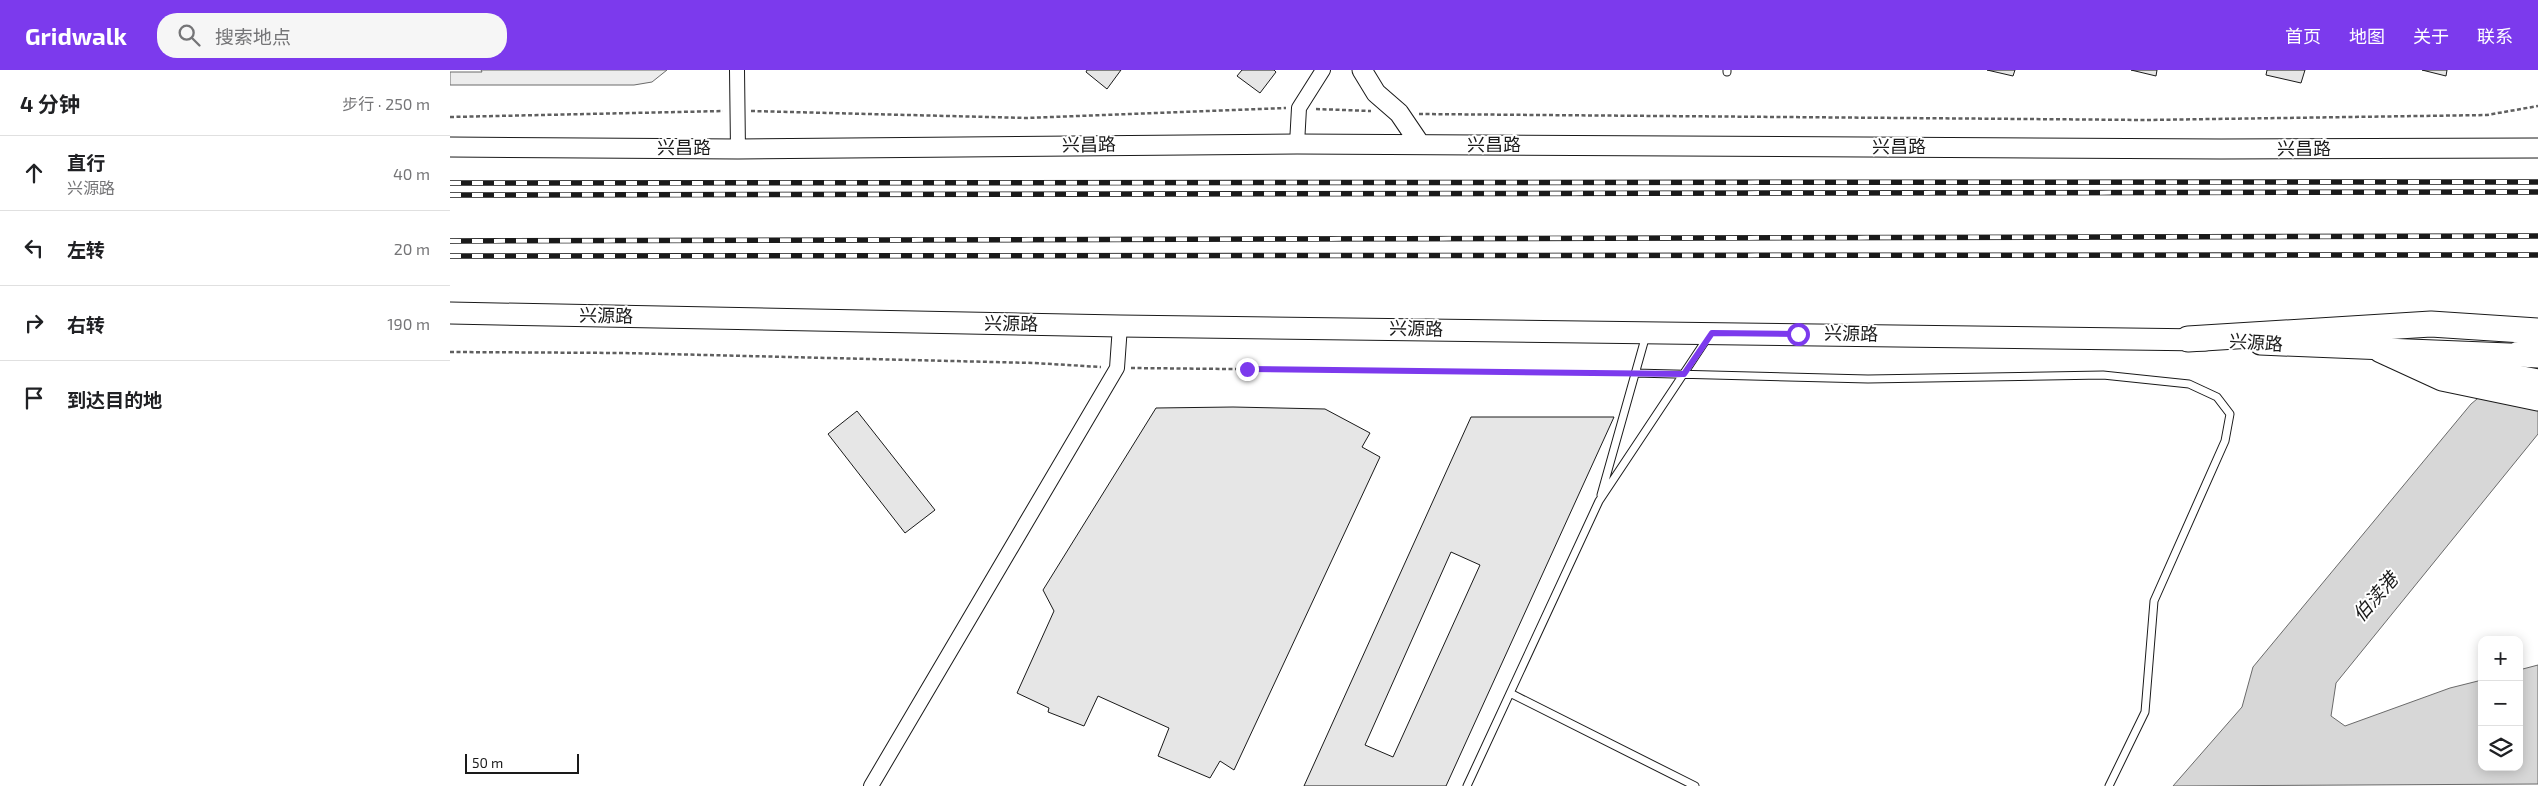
<!DOCTYPE html>
<html lang="zh">
<head>
<meta charset="utf-8">
<style>
  body { margin:0; font-family:"Exo 2","Noto Sans SC",sans-serif; background:#f6f6f6; color:#202124 }
  .controls { position:absolute; right:15px; bottom:15px; display:grid; overflow:hidden; border-radius:10px; box-shadow:0 2px 12px #0003 }
  .controls button { width:45px; height:45px; display:grid; place-items:center; padding:0; border:0; border-bottom:1px solid #e0e0e0; background:#fff; color:#202124; font:25px sans-serif }
  .scale { position:absolute; left:15px; bottom:12px; width:114px; box-sizing:border-box; padding-left:5px; border:2px solid #1a1a1a; border-top:0; font-size:14px; line-height:18px; white-space:nowrap; color:#1a1a1a; -webkit-text-stroke:4px #fff; paint-order:stroke }
  .stop { position:absolute; width:15px; height:15px; margin:-11px; border:4px solid #7c3aed; border-radius:50%; background:#fff }
  .stop.end { background:#7c3aed; border-color:#fff; box-shadow:0 1px 5px #0008 }
  .list { margin:0; padding:0; list-style:none }
  h2 { display:flex; justify-content:space-between; align-items:center; height:65px; margin:0; padding:0 20px; font-size:21px }
  h2 small { font-size:16px; font-weight:400; color:#757577 }
  .list li { display:grid; grid-template-columns:32px 1fr auto; gap:15px; align-items:center; box-sizing:border-box; height:75px; padding:0 20px; border-top:1px solid #e0e0e0 }
  .list b { display:block; font-size:19px; white-space:nowrap }
  .list p { margin:0; font-size:16px; white-space:nowrap; color:#757577 }
  .list em { font-size:16px; font-style:normal; color:#757577 }
  .icon { flex:none; width:28px; height:28px; fill:none; stroke:currentColor; stroke-width:2; stroke-linecap:round; stroke-linejoin:round }
  .map { position:relative; flex:none; width:2088px; height:716px; overflow:hidden }
  header { display:flex; align-items:center; gap:30px; box-sizing:border-box; height:70px; padding:0 25px; background:#7c3aed; color:#fff }
  header strong { font-size:24px }
  nav { display:flex; gap:28px; margin-inline-start:auto; font-size:18px }
  .search { width:350px; height:45px; background:#f6f6f6; display:flex; align-items:center; gap:12px; box-sizing:border-box; padding:0 18px; border-radius:20px; color:#757577; font-size:19px }
  main { display:flex }
  aside { flex:1; background:#fff }
  .map>svg:first-child { display:block }
</style>
</head>
<body>
<header>
<strong>Gridwalk</strong>
<div class="search"><svg class="icon" aria-label="search" viewBox="0 0 24 24"><circle cx="10" cy="10" r="6"/><path d="M15 15l6 6"/></svg>搜索地点</div>
<nav><a>首页</a><a>地图</a><a>关于</a><a>联系</a></nav>
</header>
<main>
<aside>
<h2>4 分钟<small>步行 · 250 m</small></h2>
<ul class="list">
<li><svg class="icon" aria-label="ahead" viewBox="0 0 24 24"><path d="M12 20V5M6 11l6-6 6 6"/></svg><div><b>直行</b><p>兴源路</p></div><em>40 m</em></li>
<li><svg class="icon" aria-label="left" viewBox="0 0 24 24"><path d="M17 20v-9H6M10 6l-5 5 5 5"/></svg><div><b>左转</b></div><em>20 m</em></li>
<li><svg class="icon" aria-label="right" viewBox="0 0 24 24"><path d="M7 20v-9h11M14 6l5 5-5 5"/></svg><div><b>右转</b></div><em>190 m</em></li>
<li><svg class="icon" aria-label="arrive" viewBox="0 0 24 24"><path d="M6 21V4h12l-3 4 3 4H6"/></svg><div><b>到达目的地</b></div></li>
</ul>
</aside>
<div class="map">
<svg width="2088" height="716" viewBox="0 0 2088 716">
  <rect width="100%" height="100%" fill="#fff"/>
  <path fill="#ededed" stroke="#6a6a6a" d="M31,0H217L202,12L184,15H0V2H32Z"/>
  <path fill="#d7d7d7" stroke="#6a6a6a" d="M2088,278V364L1886,613L1881,646L1895,656L2000,618L2032,610V697H2069V600L2088,595V714L1723,716L1792,637L1803,597L2021,334Z"/>
  <path fill="#e6e6e6" stroke="#1a1a1a" fill-rule="evenodd" d="M637,0H671L657,19L636,2Z
    M792,0H824L826,2L810,23L787,6Z
    M1537,0H1565L1563,6Z
    M1681,0H1707L1706,6Z
    M1817,0H1855L1851,13L1816,5Z
    M1972,0H1997L1996,6Z
    M783,337L875,339L920,363L912,377L930,387L784,700L770,691L760,708L708,686L719,658L648,626L634,656L598,642L599,638L567,623L604,541L593,520L706,338Z
    M407,341L485,440L455,463L378,364Z
    M1021,347H1164L996,716H854ZM1001,482L1030,495L943,687L915,675Z"/>
  <g fill="none" stroke-linecap="round" stroke-linejoin="round">
    <defs>
      <path id="lane" d="M1277,2V0
        M1185,303L1418,309L1653,305L1739,314L1767,327L1780,344L1775,371L1704,531L1695,642L1659,716
        M1151,425L1196,265
        M1060,623L1245,716
        M1017,716L1149,431L1258,267"/>
      <path id="street" d="M287,0L288,79
        M847,74L849,38L873,0
        M421,716L667,298L670,256"/>
      <path id="secondary" d="M912,0L926,23L949,43L970,74
        M0,77L288,79L847,74L1771,79L2088,78"/>
      <path id="primary" d="M0,243L670,256L1755,270
        M1810,274L2084,285
        M1993,292L2088,310"/>
      <path id="highway" d="M1738,269L1981,254L2088,261
        M1931,280L1992,308L2088,328
        M2069,284L2088,285"/>
    </defs>
    <use href="#lane" stroke="#1a1a1a" stroke-width="9"/>
    <use href="#street" stroke="#1a1a1a" stroke-width="16"/>
    <use href="#secondary" stroke="#1a1a1a" stroke-width="21"/>
    <use href="#primary" stroke="#1a1a1a" stroke-width="23"/>
    <use href="#highway" stroke="#1a1a1a" stroke-width="27"/>
    <path stroke="#5f5f5f" stroke-width="2.5" stroke-dasharray="4 2.5" stroke-linecap="butt" d="M866,39L921,41
      M301,41L577,48L836,38
      M969,44L1695,50L2037,45L2088,36
      M0,47L273,41
      M0,282L174,283L584,293L651,297
      M681,298L1176,303"/>
    <use href="#lane" stroke="#fff" stroke-width="7"/>
    <use href="#street" stroke="#fff" stroke-width="14"/>
    <use href="#secondary" stroke="#fff" stroke-width="19"/>
    <use href="#primary" stroke="#fff" stroke-width="21"/>
    <use href="#highway" stroke="#fff" stroke-width="25"/>
    <defs>
      <path id="rail" d="M0,113L2088,112
        M0,125L2088,122
        M0,171L2088,166
        M0,186L2088,185"/>
    </defs>
    <use href="#rail" stroke="#1a1a1a" stroke-width="5.5"/>
    <use href="#rail" stroke="#fff" stroke-width="4" stroke-dasharray="11" stroke-linecap="butt"/>
  </g>
  <g fill="none" stroke-linecap="round" stroke-linejoin="round">
    <path stroke="#7c3aed" stroke-width="6" d="M797,299L1234,304L1262,263L1348,264"/>
  </g>
  <g text-anchor="middle" stroke-width="4" stroke-linejoin="round" paint-order="stroke">
    <g font-size="18" fill="#1a1a1a" stroke="#fff">
      <text transform="translate(639 75) rotate(-1)" y="6">兴昌路</text>
      <text x="1044" y="81">兴昌路</text>
      <text x="1449" y="83">兴昌路</text>
      <text x="234" y="84">兴昌路</text>
      <text x="1854" y="85">兴昌路</text>
      <text transform="translate(156 246) rotate(1)" y="6">兴源路</text>
      <text transform="translate(561 254) rotate(1)" y="6">兴源路</text>
      <text transform="translate(966 259) rotate(1)" y="6">兴源路</text>
      <text transform="translate(1401 264) rotate(1)" y="6">兴源路</text>
      <text transform="translate(1806 273) rotate(4)" y="6">兴源路</text>
    </g>
    <g font-size="19" font-style="italic" fill="#1a1a1a" stroke="#fff">
      <text transform="translate(1925 527) rotate(-49)" y="7">伯渎港</text>
    </g>
  </g>
</svg>
<div class="controls">
<button>+</button>
<button>−</button>
<button><svg class="icon" aria-label="layers" viewBox="0 0 24 24"><path d="M12 4l9 5-9 5-9-5zM3 14l9 5 9-5"/></svg></button>
</div>
<div class="scale">50 m</div>
<div class="stop" style="left:1348px;top:264px"></div>
<div class="stop end" style="left:797px;top:299px"></div>
</div>
</main>
</body>
</html>
